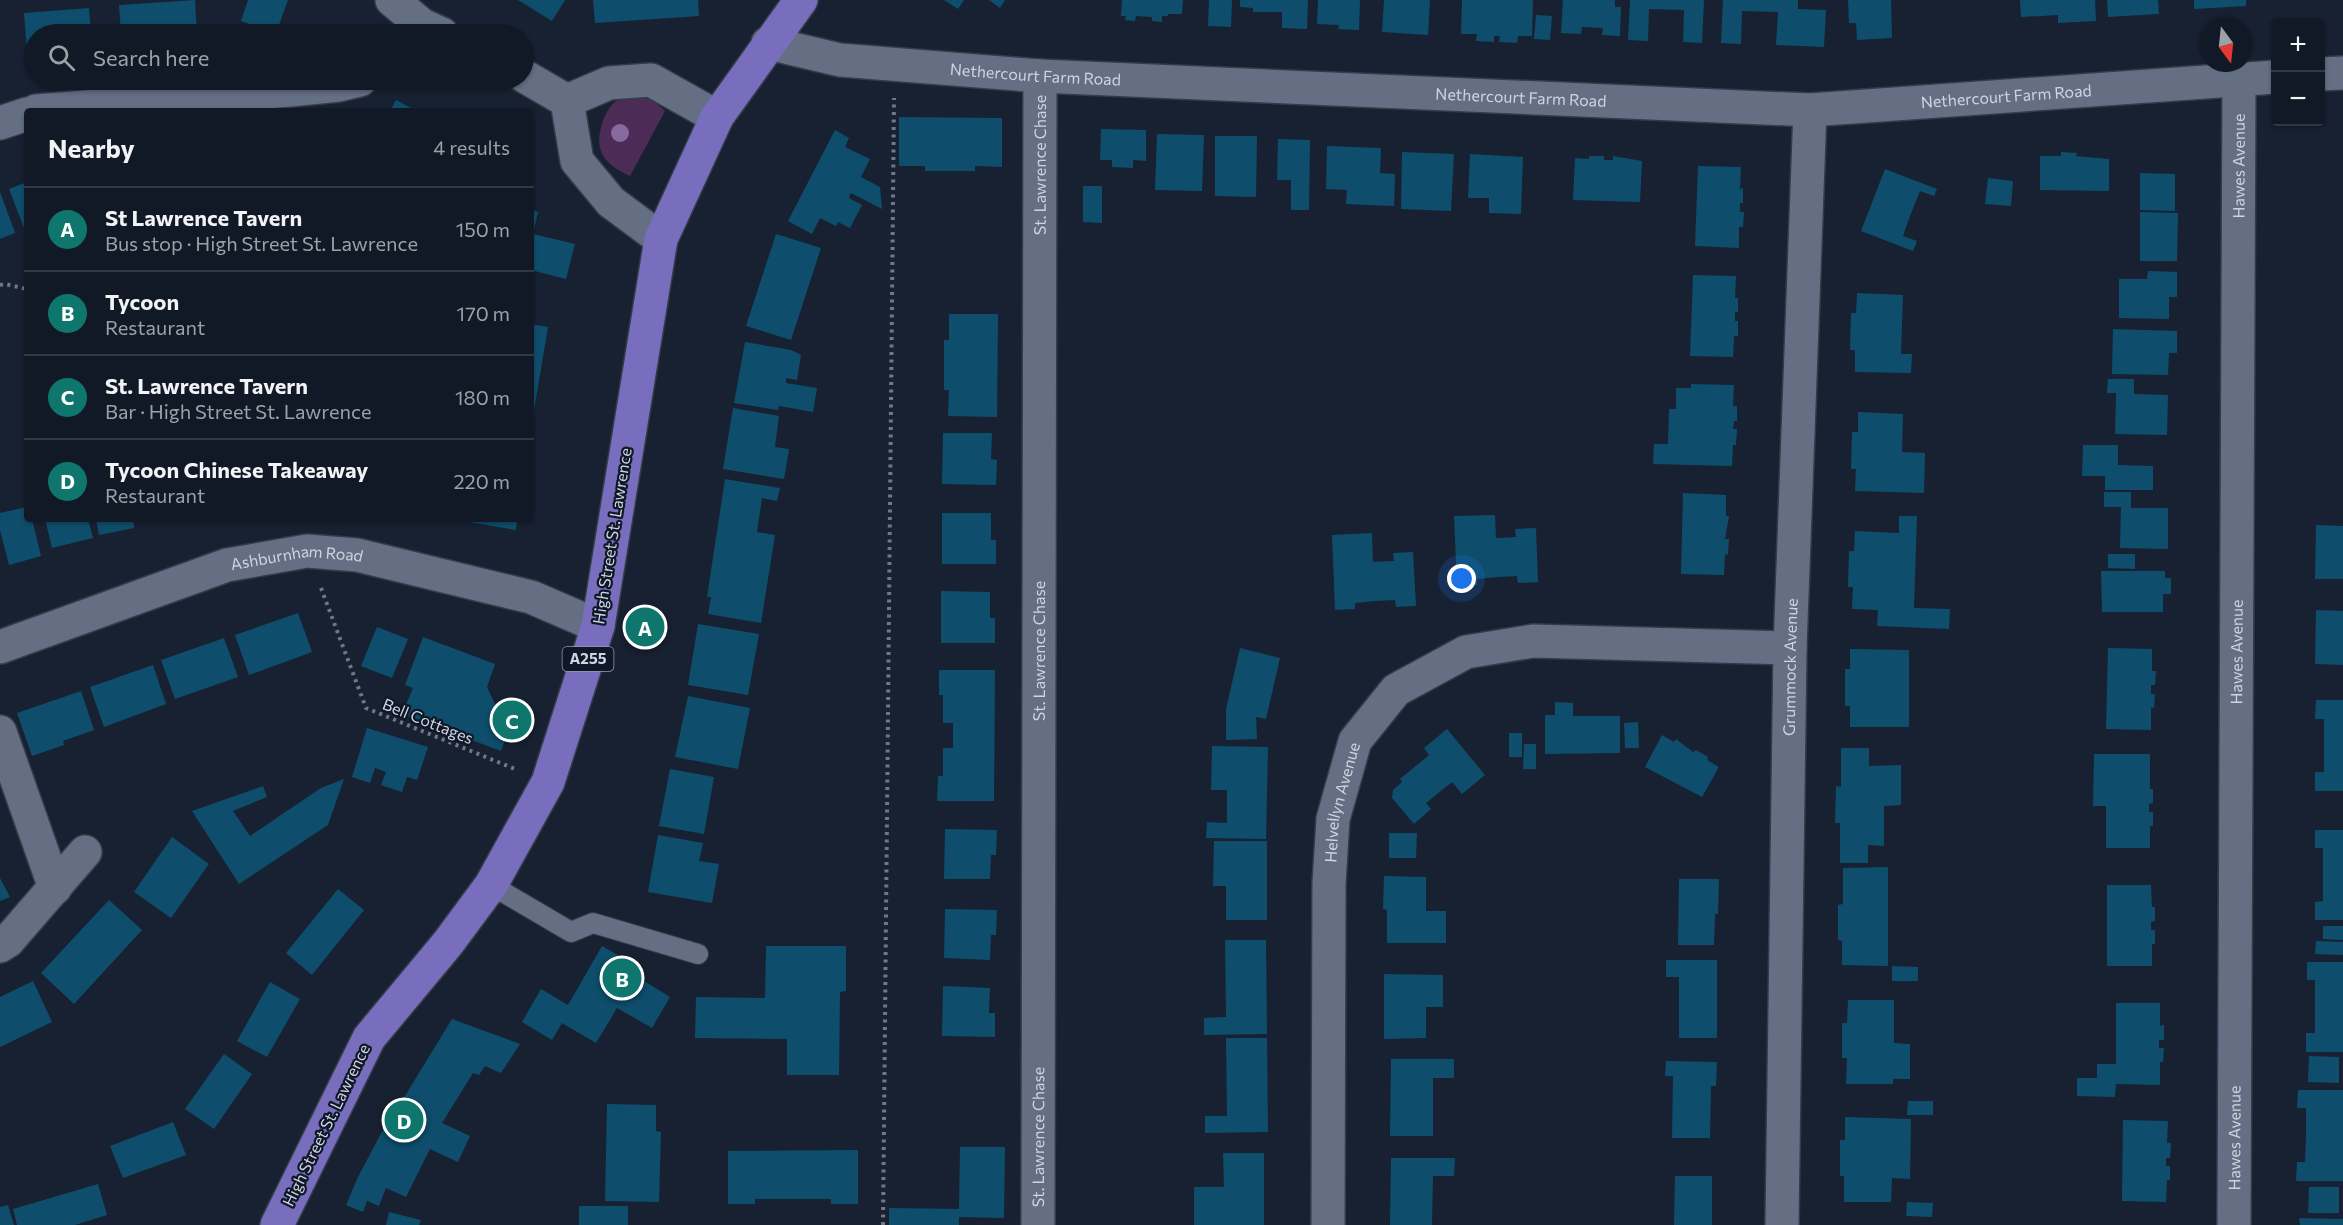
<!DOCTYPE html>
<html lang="en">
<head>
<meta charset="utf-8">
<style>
  body { margin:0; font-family:Commissioner,sans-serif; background:#1b222e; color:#f1f3f6 }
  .controls { position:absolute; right:18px; top:18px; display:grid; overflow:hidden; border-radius:6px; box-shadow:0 2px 4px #0004 }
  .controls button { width:54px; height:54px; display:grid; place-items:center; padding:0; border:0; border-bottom:2px solid #313843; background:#121926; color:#f1f3f6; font:30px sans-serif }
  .compass { position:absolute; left:2199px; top:18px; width:54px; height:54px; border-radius:50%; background:#121926; box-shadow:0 2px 4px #0004; rotate:165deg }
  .you { position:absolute; left:1462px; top:579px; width:21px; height:21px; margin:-15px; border:4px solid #fff; border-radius:50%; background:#1a73e8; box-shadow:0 0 0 9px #1a73e833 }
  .badge { display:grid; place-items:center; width:39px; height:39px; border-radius:50%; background:#0f766e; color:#fff; font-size:20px; font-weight:700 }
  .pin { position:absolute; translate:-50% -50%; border:3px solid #fff; box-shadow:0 2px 6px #0006 }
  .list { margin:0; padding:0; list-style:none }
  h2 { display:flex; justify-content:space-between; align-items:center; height:78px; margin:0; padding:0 24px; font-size:26px }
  h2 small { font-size:20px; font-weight:400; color:#9ca0a7 }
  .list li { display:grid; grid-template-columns:39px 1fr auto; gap:18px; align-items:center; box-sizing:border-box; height:84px; padding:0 24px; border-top:2px solid #313843 }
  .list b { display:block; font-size:22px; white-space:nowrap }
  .list p { margin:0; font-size:20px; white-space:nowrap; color:#9ca0a7 }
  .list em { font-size:20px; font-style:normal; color:#9ca0a7 }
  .icon { flex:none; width:33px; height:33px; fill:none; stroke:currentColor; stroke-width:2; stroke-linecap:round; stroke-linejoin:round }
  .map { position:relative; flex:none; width:2343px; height:1225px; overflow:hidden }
  .search { position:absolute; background:#121926; box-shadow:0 2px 4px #0004; left:24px; top:24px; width:510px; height:66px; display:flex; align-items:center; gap:15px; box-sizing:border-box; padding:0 21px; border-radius:33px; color:#9ca0a7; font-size:22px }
  .panel { position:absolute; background:#121926; box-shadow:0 2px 4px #0004; left:24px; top:108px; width:510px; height:414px; border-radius:6px }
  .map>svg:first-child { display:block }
</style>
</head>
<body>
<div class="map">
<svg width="2343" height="1225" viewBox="0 0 2343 1225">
  <rect width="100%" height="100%" fill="#182132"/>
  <path fill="#4c2b57" d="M631,95L650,98L665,111L630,176C606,165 593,152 602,124C604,117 608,108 614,103C618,99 626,97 631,95Z"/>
  <path fill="#0e4e6c" d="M195,0L197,34H121L119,5Z
    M248,0H288L276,33L241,21Z
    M518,0H565L552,21Z
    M593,0H698L699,16L595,23Z
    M944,0H964L958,9Z
    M989,0H1005L1000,8Z
    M1122,0H1183L1182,14H1168V16H1162V22L1152,21V17L1136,16L1135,21L1125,20L1126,16H1121Z
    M1209,0H1232L1231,27L1208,26Z
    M1240,0H1308L1307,29L1282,28V12H1253V8L1240,7Z
    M1318,0H1360L1359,30L1338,29L1339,25L1317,24Z
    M1384,0H1430L1428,35L1382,32Z
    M1462,0H1533L1532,36H1518L1517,43L1499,42L1500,36H1494V42L1476,41L1477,34H1461Z
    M1563,0H1615V7H1621L1620,36L1602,35L1603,28L1582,27L1581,34L1561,33Z
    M1630,0H1704L1702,43L1683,42L1684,10L1649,9L1648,41L1628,40Z
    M1723,0H1798V9L1826,10L1824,47L1776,45L1778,12L1742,11L1741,44L1721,43Z
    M1848,0H1891L1892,38L1857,40L1856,23H1849Z
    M2020,0H2095L2096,21L2058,23V15L2021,17Z
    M2107,0H2158L2159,14L2108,17Z
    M2194,0H2246V6L2194,9Z
    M89,8L91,34H34V50H27L24,13Z
    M1536,15L1552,16L1550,40L1534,39Z
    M396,100L417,111H390Z
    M899,117L1002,118V167L975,166V171H925V166H899Z
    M1101,129L1146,130V161L1133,160V168L1112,167V160H1100Z
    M835,130L849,138L845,147L870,159L861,177L880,187L882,209L851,193L849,198L862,205L850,228L838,222L836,226L820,218L812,234L788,221Z
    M1157,134L1204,135L1202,191L1155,190Z
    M1215,136H1257L1256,197L1215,196Z
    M1278,139L1310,140L1309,210H1291V180H1277Z
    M1327,146L1381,148L1380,173L1395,174L1394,206L1346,204L1347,190L1326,189Z
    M1402,152L1454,154L1451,211L1401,209Z
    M2061,152L2077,153L2076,156L2109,159V191L2040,190V156H2061Z
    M1470,154L1523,157L1521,214L1489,213V198H1468Z
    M1589,156H1604V160H1613V156L1642,161L1640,202L1573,200L1575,158L1589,159Z
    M1698,166L1741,167L1740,189L1743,188V203H1740V212H1744L1743,227H1739V248L1695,246Z
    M1885,169L1937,189L1934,196L1920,191L1910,216L1903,236L1917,241L1913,251L1861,231Z
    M2140,173L2175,174V211L2140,210Z
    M1988,178L2013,181L2011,206L1985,204Z
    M27,182V227L24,228L9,189Z
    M1083,186H1102V223L1083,222Z
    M0,192L15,233L0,239Z
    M531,210L538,212L533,234L575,244L566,279L531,270Z
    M2140,212L2178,213L2177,261H2140Z
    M776,234L821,248L791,340L746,326Z
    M2148,271L2177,272V297H2169V319L2119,318V279H2147Z
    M1693,275L1736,276L1735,298H1738V312H1735V321H1738V336H1734L1733,357L1690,356Z
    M1857,293L1903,295L1901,354H1912L1911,373L1855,372V350H1850L1851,313H1856Z
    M949,314H998L997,417L948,416L949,390H944V340H949Z
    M531,324L548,327L532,422H531Z
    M2113,329L2177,331V353H2169L2168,375L2112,374Z
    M745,342L791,350L801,355L797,380L786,378V383L817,388L813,412L779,406L778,410L734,403Z
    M2108,379H2134V394L2168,395L2167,435L2115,434L2116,393H2107Z
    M1691,384L1734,385L1733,406H1737V421H1734L1733,429H1737L1736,445H1733L1732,466L1653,464L1654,444H1668L1669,409H1676V388H1691Z
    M733,408L779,416L775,447L789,449L784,479L723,469Z
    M1858,412L1903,414L1902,452L1925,453L1924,493L1855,491L1856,469H1851L1852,432H1858Z
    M943,433H992L991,459L997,460L996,485L942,484Z
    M2083,445H2118V465L2153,466V490H2105V476H2082Z
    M725,479L780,488L777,501L762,498L757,532L775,535L761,623L708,614L711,597H707Z
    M2104,492H2131V508H2168V549L2120,548L2121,507H2104Z
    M1683,493L1726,495V516H1729L1725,539H1729L1728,555L1725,554L1724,575L1681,574Z
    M27,507V519H32L41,556L9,565L0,530V513Z
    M942,513H991V540H996V564H942Z
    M1495,515L1496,538L1516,537L1515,529L1536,528L1538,582L1518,583L1517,576L1497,577L1477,579V585L1457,586L1454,516Z
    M1899,516H1917L1914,608L1950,609L1949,629L1877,626L1878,610L1852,609L1853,587H1848L1849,551H1854L1855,531L1899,533Z
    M45,519H88L93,538L52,548Z
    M96,519H133L134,528L99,535Z
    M451,519H517L516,530Z
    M2316,525L2343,526V579H2315Z
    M1372,533L1373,562L1394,561L1393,553L1413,552L1416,606L1396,607L1395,600L1375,601L1355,603V609L1335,610L1332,535Z
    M2108,554H2135V569L2108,568Z
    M2101,571H2165V578H2171V594H2163V612H2102Z
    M941,591L990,592V618H995V643H941Z
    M2316,610L2343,611V665L2315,664Z
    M298,613L312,652L249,675L235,635Z
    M698,624L759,634L748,695L688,685Z
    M377,627L408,639L392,678L361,666Z
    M423,637L495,664L487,687L495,704L516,712L501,751L402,714L413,688L405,685Z
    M224,638L238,677L175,699L161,660Z
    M1240,648L1280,658L1266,719L1256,717L1257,739L1226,740V709Z
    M2108,648L2152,649V671H2156L2155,685H2151V694H2155L2154,708L2151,707V730L2106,729Z
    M1850,649L1909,650V727H1850V706H1845V669H1850Z
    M153,665L166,704L104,727L90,687Z
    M939,670H995L994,801H937L938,776H943V748H953V723H943V695H939Z
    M81,691L94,730L63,741L64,745L32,756L17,713Z
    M688,696L750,708L738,769L675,757Z
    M2316,700H2343V791H2315V772H2324V719H2315Z
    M1555,702L1573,703V716H1620V753L1545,754V715H1555Z
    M1638,722L1639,748H1625L1624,723Z
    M367,728L428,747L417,780L407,777L402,792L381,785L386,772L375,768L370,783L352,777Z
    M1447,729L1485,775L1462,794L1452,782L1426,803L1431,809L1414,824L1392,798L1393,790L1402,782L1400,779L1429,755L1424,748Z
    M1509,733H1522V757H1509Z
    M1662,735L1674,742L1676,739L1693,752L1696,750L1708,757L1707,760L1719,767L1702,797L1645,767Z
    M1524,744H1536V769H1523Z
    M1212,746L1268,747L1266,839L1206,838L1207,822L1227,823V790H1211Z
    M1841,748H1869V766L1901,765V805L1884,806V846L1868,845V863H1840V823H1835L1836,786L1841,787Z
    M2094,754H2150V789H2153V803L2149,804V812H2153V826H2150V848H2106V806H2093Z
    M670,769L714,777L704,834L659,826Z
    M344,779L328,825L239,884L192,811L263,786L267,797L233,811L250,836L321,788Z
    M945,829L997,830L996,855H991L990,879H944Z
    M2315,830H2343V920H2315V902L2323,901V848H2315Z
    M1389,833H1417L1416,858H1389Z
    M658,835L703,843L699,861L719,864L712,903L648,892Z
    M172,837L209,864L171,918L134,892Z
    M1214,841H1267V920H1226V886H1213Z
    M1888,867V966L1842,965V941L1838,940V905L1843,904V868Z
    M1384,876L1426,877V911H1446V943H1387V910L1383,909Z
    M0,878L10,897L0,901Z
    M1679,879H1719L1718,914H1715L1714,945H1678Z
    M2107,885H2151L2152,907H2155V921L2151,922V930H2155V944H2152V966H2107Z
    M338,889L364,910L312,975L286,953Z
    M109,900L142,930L74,1004L41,973Z
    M945,909L997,910L996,935H991L990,960L944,958Z
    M2323,926H2343V940L2323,939Z
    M1225,940H1266L1267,1034L1204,1035V1018L1226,1017Z
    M2316,941L2343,942V955L2315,954Z
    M602,946L642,969L638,977L670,997L652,1028L617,1008L596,1043L562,1023L552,1040L522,1022L541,989L568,1005Z
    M766,946H846V991L840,992L839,1075H787V1039L695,1038L696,997L765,998Z
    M1666,960H1717V1038H1679V977H1666Z
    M2307,962H2343V1052H2306V1033H2315V980H2307Z
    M1892,966L1918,967V981H1892Z
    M1384,974L1443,975V1007H1426V1038L1384,1039Z
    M33,981L52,1022L0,1047V997Z
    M270,982L300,999L267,1057L237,1041Z
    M943,986L990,988L989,1013H995V1037L942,1036Z
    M1848,1000H1894V1043L1910,1044V1079H1893V1084H1846L1847,1058H1842V1023H1847Z
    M2116,1003H2160V1026L2164,1025V1040H2159V1048H2164L2163,1062H2160V1085L2116,1084L2115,1097L2077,1096V1078H2097V1064H2116Z
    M452,1019L520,1044L501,1073L485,1066L479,1075L473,1073L442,1123L470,1136L458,1162L430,1149L406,1197L386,1188L379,1206L367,1201L363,1212L346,1205L358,1177L397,1103L400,1104Z
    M1226,1038H1267L1268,1132L1205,1133V1116H1227Z
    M224,1054L252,1074L214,1129L185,1109Z
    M2309,1056L2339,1057V1083L2308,1082Z
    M1391,1059H1454V1078H1433V1136H1390Z
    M1666,1061L1717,1062L1716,1086H1711L1710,1138H1672L1673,1076H1665Z
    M2298,1090H2343V1181H2296L2297,1162H2305L2306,1135V1108H2297Z
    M1908,1101H1933V1115H1907Z
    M607,1104L656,1105V1131L661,1132L659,1202L605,1201Z
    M1845,1117L1911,1119L1910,1179L1892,1178L1891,1202H1844V1176H1840V1140H1845Z
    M2123,1120L2168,1121L2167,1143H2171L2170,1158H2166V1166H2170V1180H2167L2166,1202L2122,1201Z
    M173,1122L186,1155L123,1178L110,1146Z
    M960,1147H1005L1004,1218L959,1217V1225H889V1208L959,1209Z
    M858,1150V1204H831V1199H755V1204H728V1151Z
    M1223,1153H1264V1225H1194V1187H1224Z
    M1391,1158H1455L1454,1176H1433L1432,1225H1390Z
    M1675,1176H1712V1225H1674Z
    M98,1184L107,1215L75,1225H17L13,1209Z
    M2309,1187H2339V1213H2308Z
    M1907,1202L1933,1203L1932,1217L1906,1216Z
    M8,1205L14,1225H0V1207Z
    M579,1206H628V1225H579Z
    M389,1212L421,1220L419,1225H386Z
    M2299,1218L2343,1219V1225H2300Z"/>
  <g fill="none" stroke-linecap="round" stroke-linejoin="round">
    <defs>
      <path id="service" d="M491,885L571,932L593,923L698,954"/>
      <g id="minor">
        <path d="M392,0L422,25L442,34"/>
        <path id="s1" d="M768,43L840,60L1040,76L1810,110L2276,77"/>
        <path d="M2320,74L2343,73"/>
        <path d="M524,76L567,101"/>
        <path d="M567,101L577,161L611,202L661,239"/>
        <path d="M567,101L609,83L651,80L717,117"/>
        <path d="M36,111L291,90L339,85L360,80"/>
        <path d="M0,123L27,114"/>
        <path id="s2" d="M0,647L227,565L307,551L357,555L531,597L598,626"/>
        <path d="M0,732L55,888"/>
        <path d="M0,946L8,941L85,852"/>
        <path id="s3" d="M1038,1225L1040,76"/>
        <path id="s4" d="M1328,1225L1329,883L1333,819L1355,741L1396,690L1466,652L1533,641L1790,648"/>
        <path id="s5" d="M1782,1225L1790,648L1810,110"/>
        <path id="s6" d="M2234,1225L2239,80"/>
      </g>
      <path id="primary" d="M277,1225L369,1038L448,943L491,885L548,782L598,626L661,239L717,117L801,0"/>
    </defs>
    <use href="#service" stroke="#343b49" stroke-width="22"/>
    <use href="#minor" stroke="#343b49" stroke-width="36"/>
    <use href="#primary" stroke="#343b49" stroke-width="36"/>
    <path stroke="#707886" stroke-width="4" stroke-dasharray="3 4.5" stroke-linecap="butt" d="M0,285L5,284L27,289
      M321,588L366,708L515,769
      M883,1225L894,98"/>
    <use href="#service" stroke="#646f84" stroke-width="20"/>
    <use href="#minor" stroke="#646f84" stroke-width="33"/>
    <use href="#primary" stroke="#786ebd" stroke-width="33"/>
  </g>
  <circle fill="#86699e" cx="620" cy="133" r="9"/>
  <g text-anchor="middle" stroke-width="4.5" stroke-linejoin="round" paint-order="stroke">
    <rect fill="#0f1728" stroke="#959ca9" stroke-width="1.5" x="562.5" y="647" width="51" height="24" rx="4.5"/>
    <g font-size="15" font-weight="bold" fill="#ced5e0">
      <text x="588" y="664">A255</text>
    </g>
    <g font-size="16" fill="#ced5e0" stroke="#0f1728">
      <text dy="6" stroke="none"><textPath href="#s1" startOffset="270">Nethercourt Farm Road</textPath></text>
      <text dy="6" stroke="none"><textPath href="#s1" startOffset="1242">Nethercourt Farm Road</textPath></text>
      <text dy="6" stroke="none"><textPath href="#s1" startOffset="756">Nethercourt Farm Road</textPath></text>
      <text dy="6" stroke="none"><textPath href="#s3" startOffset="1060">St. Lawrence Chase</textPath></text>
      <text dy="6" stroke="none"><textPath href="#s6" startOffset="1059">Hawes Avenue</textPath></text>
      <text transform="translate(612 536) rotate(-81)" y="6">High Street St. Lawrence</text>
      <text dy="6" stroke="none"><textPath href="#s2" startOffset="312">Ashburnham Road</textPath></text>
      <text dy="6" stroke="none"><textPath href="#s3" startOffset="574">St. Lawrence Chase</textPath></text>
      <text dy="6" stroke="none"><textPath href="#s6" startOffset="573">Hawes Avenue</textPath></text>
      <text dy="6" stroke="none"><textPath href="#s5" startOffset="558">Grummock Avenue</textPath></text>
      <text transform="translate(428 721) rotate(22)" y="6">Bell Cottages</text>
      <text dy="6" stroke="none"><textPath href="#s4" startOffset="424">Helvellyn Avenue</textPath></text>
      <text transform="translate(326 1125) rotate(-64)" y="6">High Street St. Lawrence</text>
      <text dy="6" stroke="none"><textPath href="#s3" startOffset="88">St. Lawrence Chase</textPath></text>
      <text dy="6" stroke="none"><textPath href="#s6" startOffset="87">Hawes Avenue</textPath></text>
    </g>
  </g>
</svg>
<div class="controls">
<button>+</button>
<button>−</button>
</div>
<svg class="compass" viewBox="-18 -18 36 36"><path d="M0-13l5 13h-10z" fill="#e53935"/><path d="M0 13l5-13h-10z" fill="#9ca0a7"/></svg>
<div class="you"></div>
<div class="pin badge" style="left:645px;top:627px">A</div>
<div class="pin badge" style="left:622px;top:978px">B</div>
<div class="pin badge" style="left:512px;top:720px">C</div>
<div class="pin badge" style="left:404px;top:1120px">D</div>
<div class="search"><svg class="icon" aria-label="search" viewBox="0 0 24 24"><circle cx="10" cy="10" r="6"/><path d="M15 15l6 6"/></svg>Search here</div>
<section class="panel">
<h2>Nearby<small>4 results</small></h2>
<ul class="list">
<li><span class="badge">A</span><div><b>St Lawrence Tavern</b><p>Bus stop · High Street St. Lawrence</p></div><em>150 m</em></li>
<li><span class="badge">B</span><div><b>Tycoon</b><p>Restaurant</p></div><em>170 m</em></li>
<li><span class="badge">C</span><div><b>St. Lawrence Tavern</b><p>Bar · High Street St. Lawrence</p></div><em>180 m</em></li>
<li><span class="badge">D</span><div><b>Tycoon Chinese Takeaway</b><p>Restaurant</p></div><em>220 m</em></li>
</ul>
</section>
</div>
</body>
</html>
